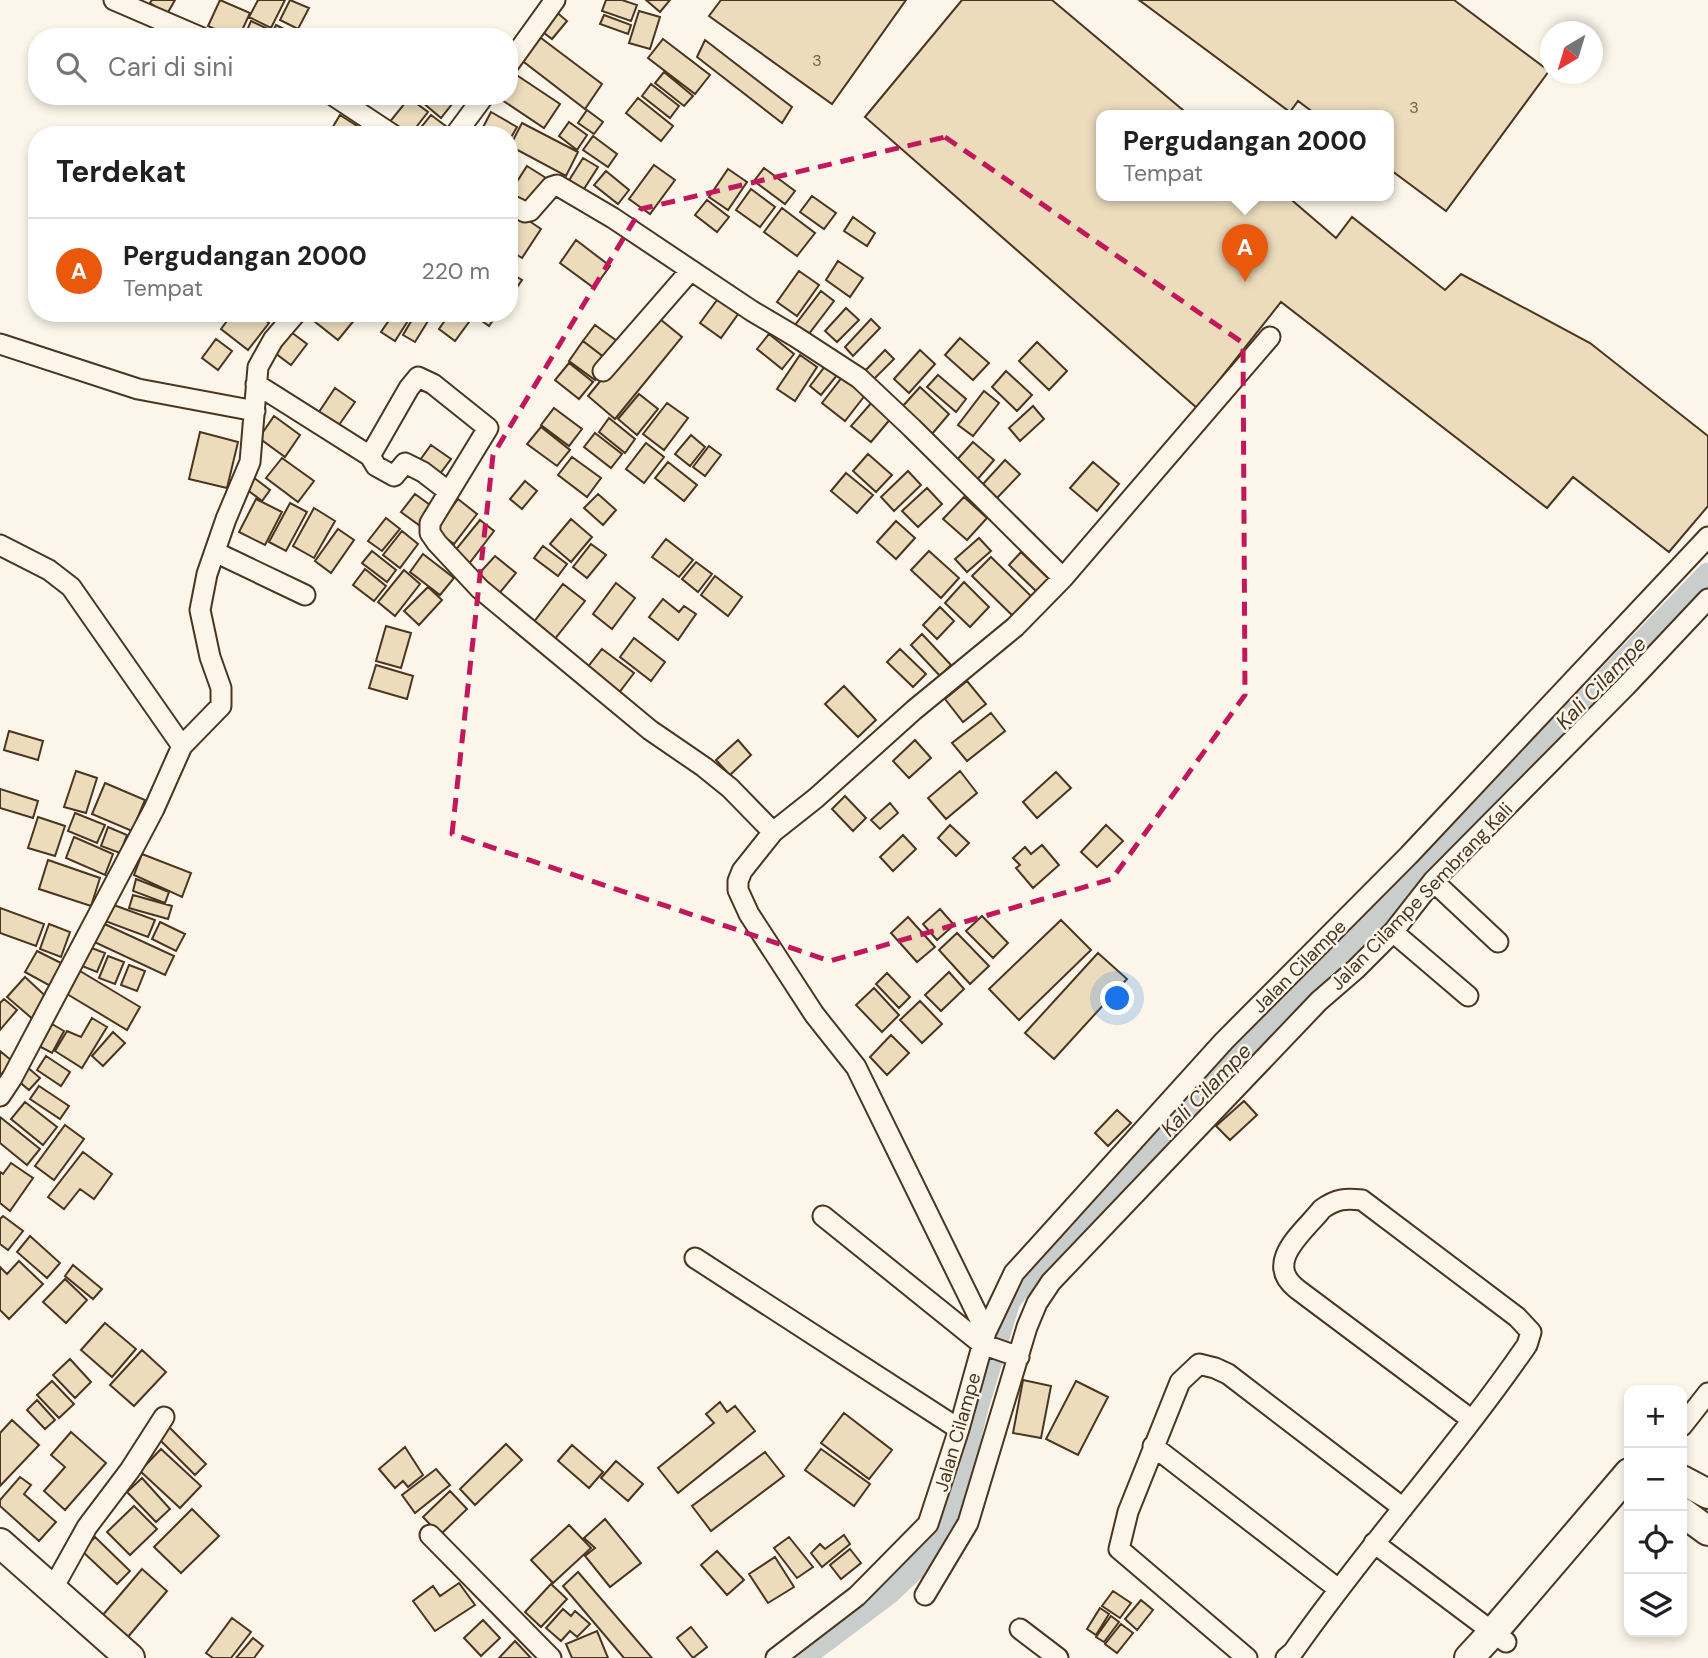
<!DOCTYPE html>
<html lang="id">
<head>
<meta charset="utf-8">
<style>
  body { margin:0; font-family:"DM Sans",sans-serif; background:#f2f2f2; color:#202124 }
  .controls { position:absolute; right:21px; bottom:21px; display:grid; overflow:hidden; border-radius:14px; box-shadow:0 4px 10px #0003 }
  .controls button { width:63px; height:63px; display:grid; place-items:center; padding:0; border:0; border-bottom:2px solid #e0e0e0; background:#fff; color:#202124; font:35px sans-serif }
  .compass { position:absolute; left:1540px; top:21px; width:63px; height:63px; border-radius:50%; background:#fff; box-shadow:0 4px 10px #0003; rotate:218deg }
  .you { position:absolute; left:1118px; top:999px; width:24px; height:24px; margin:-18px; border:5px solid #fff; border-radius:50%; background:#1a73e8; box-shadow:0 0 0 10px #1a73e833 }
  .badge { display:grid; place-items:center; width:46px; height:46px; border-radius:50%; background:#ea580c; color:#fff; font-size:23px; font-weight:700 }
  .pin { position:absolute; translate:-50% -58px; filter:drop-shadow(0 2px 4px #0008) }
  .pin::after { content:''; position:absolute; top:37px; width:24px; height:21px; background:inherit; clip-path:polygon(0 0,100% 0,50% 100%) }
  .popup { position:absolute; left:1096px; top:110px; width:298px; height:91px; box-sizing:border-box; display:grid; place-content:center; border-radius:14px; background:#fff; filter:drop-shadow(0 2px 5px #0005); font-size:23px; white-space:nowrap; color:#757577 }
  .popup b { font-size:26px; color:#202124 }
  .popup::after { content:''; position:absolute; left:50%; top:100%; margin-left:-14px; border:14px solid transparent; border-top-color:#fff }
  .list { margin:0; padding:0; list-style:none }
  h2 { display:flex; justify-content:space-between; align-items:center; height:91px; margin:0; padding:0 28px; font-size:30px }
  h2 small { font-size:23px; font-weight:400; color:#757577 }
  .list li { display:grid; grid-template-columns:46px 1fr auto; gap:21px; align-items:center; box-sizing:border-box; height:105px; padding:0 28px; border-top:2px solid #e0e0e0 }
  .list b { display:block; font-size:26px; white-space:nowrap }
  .list p { margin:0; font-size:23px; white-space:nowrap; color:#757577 }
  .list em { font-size:23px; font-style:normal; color:#757577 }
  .icon { flex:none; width:38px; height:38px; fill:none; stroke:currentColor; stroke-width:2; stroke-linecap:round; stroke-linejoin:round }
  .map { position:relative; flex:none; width:1708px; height:1658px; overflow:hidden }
  .search { position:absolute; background:#fff; box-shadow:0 4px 10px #0003; left:28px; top:28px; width:490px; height:77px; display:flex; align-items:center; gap:18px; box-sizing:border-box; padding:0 24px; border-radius:28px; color:#757577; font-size:26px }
  .panel { position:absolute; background:#fff; box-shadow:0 4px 10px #0003; left:28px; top:126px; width:490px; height:196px; border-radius:28px }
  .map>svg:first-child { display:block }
</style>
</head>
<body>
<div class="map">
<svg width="1708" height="1658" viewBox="0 0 1708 1658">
  <rect width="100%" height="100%" fill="#fbf6e9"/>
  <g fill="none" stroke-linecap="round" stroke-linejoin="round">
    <path stroke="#c9cecd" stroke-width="23" d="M802,1658L890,1592L933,1551L953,1508L976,1411L1009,1301L1055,1245L1464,827L1708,574"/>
  </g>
  <path fill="#ecdcbc" stroke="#4a3520" stroke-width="2" d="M152,0H175L167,14L150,3Z
    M220,0L250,13L239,37H232L208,26Z
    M258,0H285L271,28L249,17Z
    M290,0L309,8L298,29L280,20Z
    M606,0H622L637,5L631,21L602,11Z
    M646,0H670L660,12Z
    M721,0H906L832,104L709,16Z
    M962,0H1052L1190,116H1102V196H1287L1336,238L1352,217L1445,290L1461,274L1590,343L1708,436V506L1669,552L1573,477L1547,508L1281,302L1197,408L865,117Z
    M1139,0H1454L1549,71L1446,211L1388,168V116H1318L1298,101L1290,112Z
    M554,10L567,21L552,39L539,29Z
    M639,11L660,17L650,49L629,43Z
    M604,15L631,25L628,34L600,24Z
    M251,21L268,29L265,37H244Z
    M276,25L294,34L293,37H270Z
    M537,35L602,84L585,109L520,59Z
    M663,39L710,75L695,94L648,58Z
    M705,40L792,107L782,123L697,57Z
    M509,70L560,104L544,128L496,96H509Z
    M664,72L693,96L684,106L655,83Z
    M651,84L679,106L670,118L642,96Z
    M415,96H443L452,104L441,118Z
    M409,98L428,112L410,135H402L388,124Z
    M638,98L673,126L661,141L626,113Z
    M587,110L603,122L594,134L578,123Z
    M491,112L517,127L509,141V135H479Z
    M340,115L371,135H328Z
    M431,115L447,127L441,135H415Z
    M569,122L587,135L577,150L559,136Z
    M522,123L578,152L566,176L510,146Z
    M593,136L617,154L608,167L583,150Z
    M583,158L598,167L582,192L568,182Z
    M654,165L675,180L650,214L629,199Z
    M527,166L546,178L528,206L509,194Z
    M764,168L795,191L785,204L754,181Z
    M728,169L747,182L728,210L709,197Z
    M606,171L629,190L618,204L594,185Z
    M751,189L775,207L760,227L736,210Z
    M812,196L836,213L824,229L800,212Z
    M707,200L729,217L717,232L695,215Z
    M782,208L815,233L797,256L764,232Z
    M519,214L541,229L522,258L509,250V228Z
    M853,217L875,233L867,246L844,231Z
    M576,240L610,266L594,288L560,263Z
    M838,261L863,278L850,297L826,280Z
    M799,271L819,285L797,316L777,302Z
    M509,272L522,280L509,299Z
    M821,291L834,301L808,335L795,325Z
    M720,296L741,310L721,338L700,323Z
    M846,308L859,320L837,342L825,331Z
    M233,313H255L269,323L248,350L221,329Z
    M320,313H351L356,318L338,340L314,321Z
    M394,313H413L395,341L381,332Z
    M416,313H433L415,342L403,335Z
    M450,313H457L469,322L455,341L439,329Z
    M471,313H498L489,326Z
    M655,315L682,337L615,419L588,396Z
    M871,319L880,328L853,356L845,347Z
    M595,325L621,344L609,361L583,341Z
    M291,332L307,344L291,365L275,353Z
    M769,334L794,354L782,369L757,349Z
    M960,338L989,363L973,380L945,355Z
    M216,339L232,351L218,370L202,358Z
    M583,341L609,361L595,380L569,361Z
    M1037,342L1067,371L1049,390L1019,361Z
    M885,350L894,359L873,380L864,372Z
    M920,350L935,364L909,393L894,379Z
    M800,355L817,367L795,401L777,389Z
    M569,363L593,382L579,399L555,380Z
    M826,365L838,374L821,395L810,386Z
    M1006,371L1032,395L1017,411L992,387Z
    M938,375L966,399L956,412L927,387Z
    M843,376L866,394L845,421L822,403Z
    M920,387L949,414L932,434L902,407Z
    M335,388L355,402L339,425L319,412Z
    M984,391L999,403L973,436L958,425Z
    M639,394L658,409L637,435L618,419Z
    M873,401L892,417L871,442L851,426Z
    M667,403L688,418L664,450L643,434Z
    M1033,406L1044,419L1020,441L1009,428Z
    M554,408L582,429L569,446L541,425Z
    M274,416L300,435L285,457L259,438Z
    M609,418L635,439L625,453L599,432Z
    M541,427L570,450L557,466L527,444Z
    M200,432L238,442L227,488L189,479Z
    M595,433L622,454L611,468L584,447Z
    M691,435L705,447L690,466L675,454Z
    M973,442L994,460L976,481L955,462Z
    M646,443L664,457L644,483L626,469Z
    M431,445L451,459L439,475L420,460Z
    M709,446L721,455L705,476L693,467Z
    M868,454L892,475L876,492L853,471Z
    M572,457L601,478L587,497L558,475Z
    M282,458L314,481L298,502L266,478Z
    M1005,460L1020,474L997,498L983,484Z
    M668,462L697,485L684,501L655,478Z
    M1093,462L1119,484L1097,511L1070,488Z
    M908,471L921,485L894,511L881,497Z
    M846,473L873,495L857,513L831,491Z
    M253,477L270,490L262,501L245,488Z
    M525,481L537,491L522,509L510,499Z
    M927,488L942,504L918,527L902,511Z
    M415,494L437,510L423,528L401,512Z
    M598,494L616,510L603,525L584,508Z
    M964,497L987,518L967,540L943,519Z
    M256,499L282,512L265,545L239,532Z
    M458,499L477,514L454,544L435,530Z
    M290,503L307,512L286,551L269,542Z
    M314,508L335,521L314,558L293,546Z
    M386,518L400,529L382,551L368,541Z
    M571,519L592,537L571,562L550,544Z
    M480,520L494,531L468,565L453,553Z
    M896,521L915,538L896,559L877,542Z
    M338,529L354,540L331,573L315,561Z
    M402,531L418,544L400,568L383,555Z
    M979,538L991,551L967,572L955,559Z
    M666,539L693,560L679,577L652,557Z
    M591,544L606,555L587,578L573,567Z
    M543,546L567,564L558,576L534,558Z
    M372,551L396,570L387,582L362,563Z
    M929,551L959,578L941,598L911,570Z
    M1021,552L1050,580L1038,593L1009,565Z
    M423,554L454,578L440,595L410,572Z
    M495,556L516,573L497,596L475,578Z
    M991,557L1036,601L1017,620L972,576Z
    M696,562L712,574L698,592L682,579Z
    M365,569L386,586L374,601L353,585Z
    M404,570L420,584L395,616L378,602Z
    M715,576L742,597L728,616L701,595Z
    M964,582L989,607L970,627L945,603Z
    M616,583L635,598L612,629L593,614Z
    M563,584L585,601L554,640L533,623Z
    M428,587L442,600L419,625L404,611Z
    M663,599L679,612L684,606L696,614L678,640L649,617Z
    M940,607L954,621L937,639L923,625Z
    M386,626L411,633L401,668L376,661Z
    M922,634L951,665L940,676L911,645Z
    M634,638L665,662L651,681L620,657Z
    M602,649L634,673L615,698L583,673Z
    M900,649L926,674L913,687L887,662Z
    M376,665L413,676L407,699L369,688Z
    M967,681L986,704L963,722L945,699Z
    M844,686L876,720L858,737L825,704Z
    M991,713L1005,731L967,761L952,743Z
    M9,731L43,741L38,760L4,750Z
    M738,740L751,755L730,775L716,760Z
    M915,740L931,758L909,778L893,761Z
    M76,771L97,778L86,813L64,807Z
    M960,771L977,793L946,819L928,798Z
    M1056,772L1071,788L1037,818L1023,802Z
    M105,783L145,800L132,831L92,814Z
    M0,789L38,801L33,818L0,808Z
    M845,796L866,818L853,831L832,809Z
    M890,803L898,813L880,829L871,820Z
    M75,813L105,825L97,843L68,831Z
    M38,817L65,826L55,856L28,848Z
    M950,825L969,843L956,856L938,838Z
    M1106,825L1123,841L1097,867L1081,852Z
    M108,827L127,835L120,853L101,846Z
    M903,835L916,849L893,871L880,857Z
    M74,837L113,854L105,875L66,858Z
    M1042,845L1059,865L1033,888L1016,868L1020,865L1013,858L1025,847L1031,854Z
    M142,854L191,873L182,897L134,875Z
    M48,860L100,878L91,906L39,889Z
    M136,879L169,892L165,903L133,891Z
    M133,895L172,906L168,919L129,908Z
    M111,904L155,920L148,937L105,921Z
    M0,908L44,924L36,946L0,933Z
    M940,909L954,925L937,940L923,924Z
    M982,916L1008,943L993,958L966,931Z
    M908,917L935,947L917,962L891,933Z
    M1061,920L1091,950L1019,1020L989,989Z
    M98,921L174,956L165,975L90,940Z
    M160,922L185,934L176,951L152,939Z
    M49,924L70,932L61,957L40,949Z
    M957,933L989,966L970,984L939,950Z
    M89,947L105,953L97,972L82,966Z
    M37,951L67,966L54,988L25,972Z
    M1098,953L1127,979L1054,1059L1025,1033Z
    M108,956L124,962L115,984L99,978Z
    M129,965L145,971L137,991L121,985Z
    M80,971L140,1007L127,1030L67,994Z
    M949,972L964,989L941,1011L925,995Z
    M887,973L910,997L899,1008L876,984Z
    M25,977L52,1002L35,1021L7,997Z
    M874,988L899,1015L882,1032L856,1005Z
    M4,999L17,1010L0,1030V1003Z
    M920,1001L942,1024L922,1043L900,1020Z
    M92,1018L107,1027L82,1068L55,1051L67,1031L81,1037Z
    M52,1024L64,1031L52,1053L39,1046Z
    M113,1032L125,1043L103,1066L92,1056Z
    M891,1035L909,1053L887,1075L870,1057Z
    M0,1051L12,1061L0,1076Z
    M46,1056L70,1072L61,1086L37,1070Z
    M26,1066L40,1078L29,1090L16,1079Z
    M39,1086L69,1106L60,1119L30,1099Z
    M1244,1101L1257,1115L1230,1140L1216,1126Z
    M25,1102L57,1127L43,1145L11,1119Z
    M1117,1110L1131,1123L1108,1146L1095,1133Z
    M0,1117L40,1149L27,1165L0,1143Z
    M65,1125L84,1139L54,1180L35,1166Z
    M83,1152L112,1174L94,1199L80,1189L64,1209L48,1197Z
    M11,1163L33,1178L10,1211L0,1203V1172L3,1174Z
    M3,1216L23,1231L8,1250L0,1244V1219Z
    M30,1236L60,1263L47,1278L17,1252Z
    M19,1261L43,1284L9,1319L0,1310V1267L7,1274Z
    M73,1265L102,1289L93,1299L65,1276Z
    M65,1279L87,1300L66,1323L43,1302Z
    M105,1323L136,1349L112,1377L81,1350Z
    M142,1350L166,1372L134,1406L110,1385Z
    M70,1359L91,1382L75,1398L53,1375Z
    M1023,1380L1051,1386L1041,1438L1013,1433Z
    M52,1381L74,1404L59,1418L37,1395Z
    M1076,1381L1108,1397L1078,1455L1046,1439Z
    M37,1400L55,1420L45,1429L27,1410Z
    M720,1402L727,1412L735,1406L755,1431L678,1493L658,1468L714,1423L706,1414Z
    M844,1413L892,1450L869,1479L821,1443Z
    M12,1420L39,1445L0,1486V1433Z
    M168,1426L206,1464L195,1475L157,1437Z
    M71,1432L106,1463L65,1510L44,1491L65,1467L51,1455Z
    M506,1444L522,1460L475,1505L460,1489Z
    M572,1445L603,1472L589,1488L558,1461Z
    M405,1447L423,1475L408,1487L403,1481L395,1488L379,1469Z
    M161,1449L201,1486L180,1508L140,1471Z
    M821,1449L870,1484L854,1506L805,1470Z
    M765,1452L784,1476L711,1531L692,1506Z
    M616,1461L643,1484L628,1501L601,1478Z
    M436,1469L450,1485L415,1513L402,1495Z
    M20,1477L31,1485L24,1494L56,1522L39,1541L0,1506V1500Z
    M142,1478L170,1509L156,1522L127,1492Z
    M450,1491L467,1509L440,1535L423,1517Z
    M134,1506L157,1529L130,1555L107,1532Z
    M192,1509L219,1536L181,1573L154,1547Z
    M605,1519L641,1563L610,1587L585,1556L595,1548L584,1538Z
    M569,1525L591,1548L553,1583L531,1560Z
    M844,1535L850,1544L822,1567L811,1553L820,1544L825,1549Z
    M95,1537L130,1571L117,1584L82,1551Z
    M789,1537L813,1567L797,1578L774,1548Z
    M850,1549L861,1563L841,1579L830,1565Z
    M717,1551L744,1580L727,1595L701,1565Z
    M775,1557L794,1587L768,1603L749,1574Z
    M142,1569L167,1591L127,1638L102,1616Z
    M578,1572L652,1658H624L563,1586Z
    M459,1583L475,1605L435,1631L413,1601L433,1586L440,1596Z
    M551,1584L567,1599L541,1627L525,1612Z
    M1113,1591L1131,1603L1120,1618L1102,1606Z
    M1141,1600L1153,1610L1137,1630L1125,1619Z
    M1100,1608L1109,1614L1096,1635L1087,1629Z
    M563,1609L571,1616L575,1611L590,1624L577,1637L570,1631L561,1641L546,1628Z
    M1111,1616L1119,1622L1104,1642L1096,1637Z
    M232,1618L251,1632L231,1658H213L206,1653Z
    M483,1620L500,1638L481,1656L464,1638Z
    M1121,1624L1133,1633L1117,1653L1105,1644Z
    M691,1627L707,1647L693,1658L677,1638Z
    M597,1631L608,1658H572L566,1644Z
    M253,1638L263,1646L254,1658H236Z
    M515,1641L531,1658H499Z"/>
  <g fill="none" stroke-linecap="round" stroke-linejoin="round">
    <defs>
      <path id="street" d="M114,0L200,37
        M509,64L555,0
        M334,96L393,135
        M455,135L484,96
        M509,204L525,212L530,211L551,187L557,185L613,218L752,311L796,337L859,378L912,428L1063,578
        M0,344L138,389L255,411
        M603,371L691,270
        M256,384L370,456L376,466L394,476L405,463L423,472L449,492
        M370,456L409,388L418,377L433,384L488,428L430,523V533L437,543L480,589L650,730L704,767L730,788L773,832
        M0,545L49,570L71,587L182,746
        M215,552L305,595
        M1433,881L1498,942
        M1393,932L1468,996
        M0,1096L12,1078L154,809L182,746L221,706V688L210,657L200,610L207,574L226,519L250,462L258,367L273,340L296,313
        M823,1216L982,1344L1019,1357
        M695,1258L959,1429
        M986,1332L856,1067L814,1014L749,914L738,890V881L742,871L773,832L816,798L914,710L1015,627L1063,578L1270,337
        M1682,1426L1708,1393
        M1153,1446L1337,1588
        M430,1535L551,1658
        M1374,1543L1506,1642
        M53,1588L87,1527L130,1470L164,1417
        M925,1595L968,1523L1027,1327L1037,1303L1051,1282L1319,1001L1356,969L1393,932L1433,881L1626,686L1708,599
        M1020,1629L1058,1658
        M776,1658L857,1596L928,1524L959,1429L986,1332L1014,1273L1224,1041L1409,855L1708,537
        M1247,1658L1119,1549L1128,1512L1180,1382L1199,1364L1215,1368L1228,1374L1403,1508
        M1286,1658L1293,1652C1367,1546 1454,1451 1527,1345L1531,1332L1517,1317L1362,1200C1345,1198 1336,1199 1322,1209C1303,1233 1263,1262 1297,1289L1472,1420"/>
      <path id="secondary" d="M1682,1480L1708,1494
        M1682,1512L1708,1531
        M0,1543L130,1658
        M1469,1658L1494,1631L1629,1473"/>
    </defs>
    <use href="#street" stroke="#4a3520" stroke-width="23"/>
    <use href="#secondary" stroke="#4a3520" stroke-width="32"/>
    <use href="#street" stroke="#fbf6e9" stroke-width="19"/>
    <use href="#secondary" stroke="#fbf6e9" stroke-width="28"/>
  </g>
  <path fill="none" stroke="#c2185b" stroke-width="5" stroke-dasharray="14 9" stroke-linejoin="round" d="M945,137L1243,343L1245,695L1112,879L830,961L452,834L493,455L641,209Z"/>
  <g text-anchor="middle" stroke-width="5" stroke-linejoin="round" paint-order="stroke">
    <g font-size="16" fill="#725f47">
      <text x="817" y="66">3</text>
      <text x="1414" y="113">3</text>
    </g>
    <g font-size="19" fill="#4a3520" stroke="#fbf6e9">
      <text transform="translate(1421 896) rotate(-46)" y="7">Jalan Cilampe Sembrang Kali</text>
      <text transform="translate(1299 966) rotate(-45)" y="7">Jalan Cilampe</text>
      <text transform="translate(957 1432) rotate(-74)" y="7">Jalan Cilampe</text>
    </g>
    <g font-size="21" font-style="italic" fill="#4a3520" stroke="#fbf6e9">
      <text transform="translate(1601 683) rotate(-46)" y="7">Kali Cilampe</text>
      <text transform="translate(1206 1090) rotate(-46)" y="7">Kali Cilampe</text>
    </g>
  </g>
</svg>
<div class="controls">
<button>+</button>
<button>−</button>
<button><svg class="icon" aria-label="locate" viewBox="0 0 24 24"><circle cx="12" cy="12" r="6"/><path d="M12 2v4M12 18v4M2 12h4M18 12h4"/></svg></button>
<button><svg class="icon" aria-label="layers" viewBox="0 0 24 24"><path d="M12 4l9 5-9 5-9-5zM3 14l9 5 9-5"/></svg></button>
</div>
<svg class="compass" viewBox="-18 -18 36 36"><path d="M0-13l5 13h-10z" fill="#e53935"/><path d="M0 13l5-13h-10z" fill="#757577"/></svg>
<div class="you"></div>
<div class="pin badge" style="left:1245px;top:282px">A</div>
<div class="popup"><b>Pergudangan 2000</b>Tempat</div>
<div class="search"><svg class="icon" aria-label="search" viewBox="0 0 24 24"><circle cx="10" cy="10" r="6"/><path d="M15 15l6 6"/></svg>Cari di sini</div>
<section class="panel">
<h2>Terdekat<small></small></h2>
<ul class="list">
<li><span class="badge">A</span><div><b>Pergudangan 2000</b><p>Tempat</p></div><em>220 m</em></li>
</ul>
</section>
</div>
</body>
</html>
